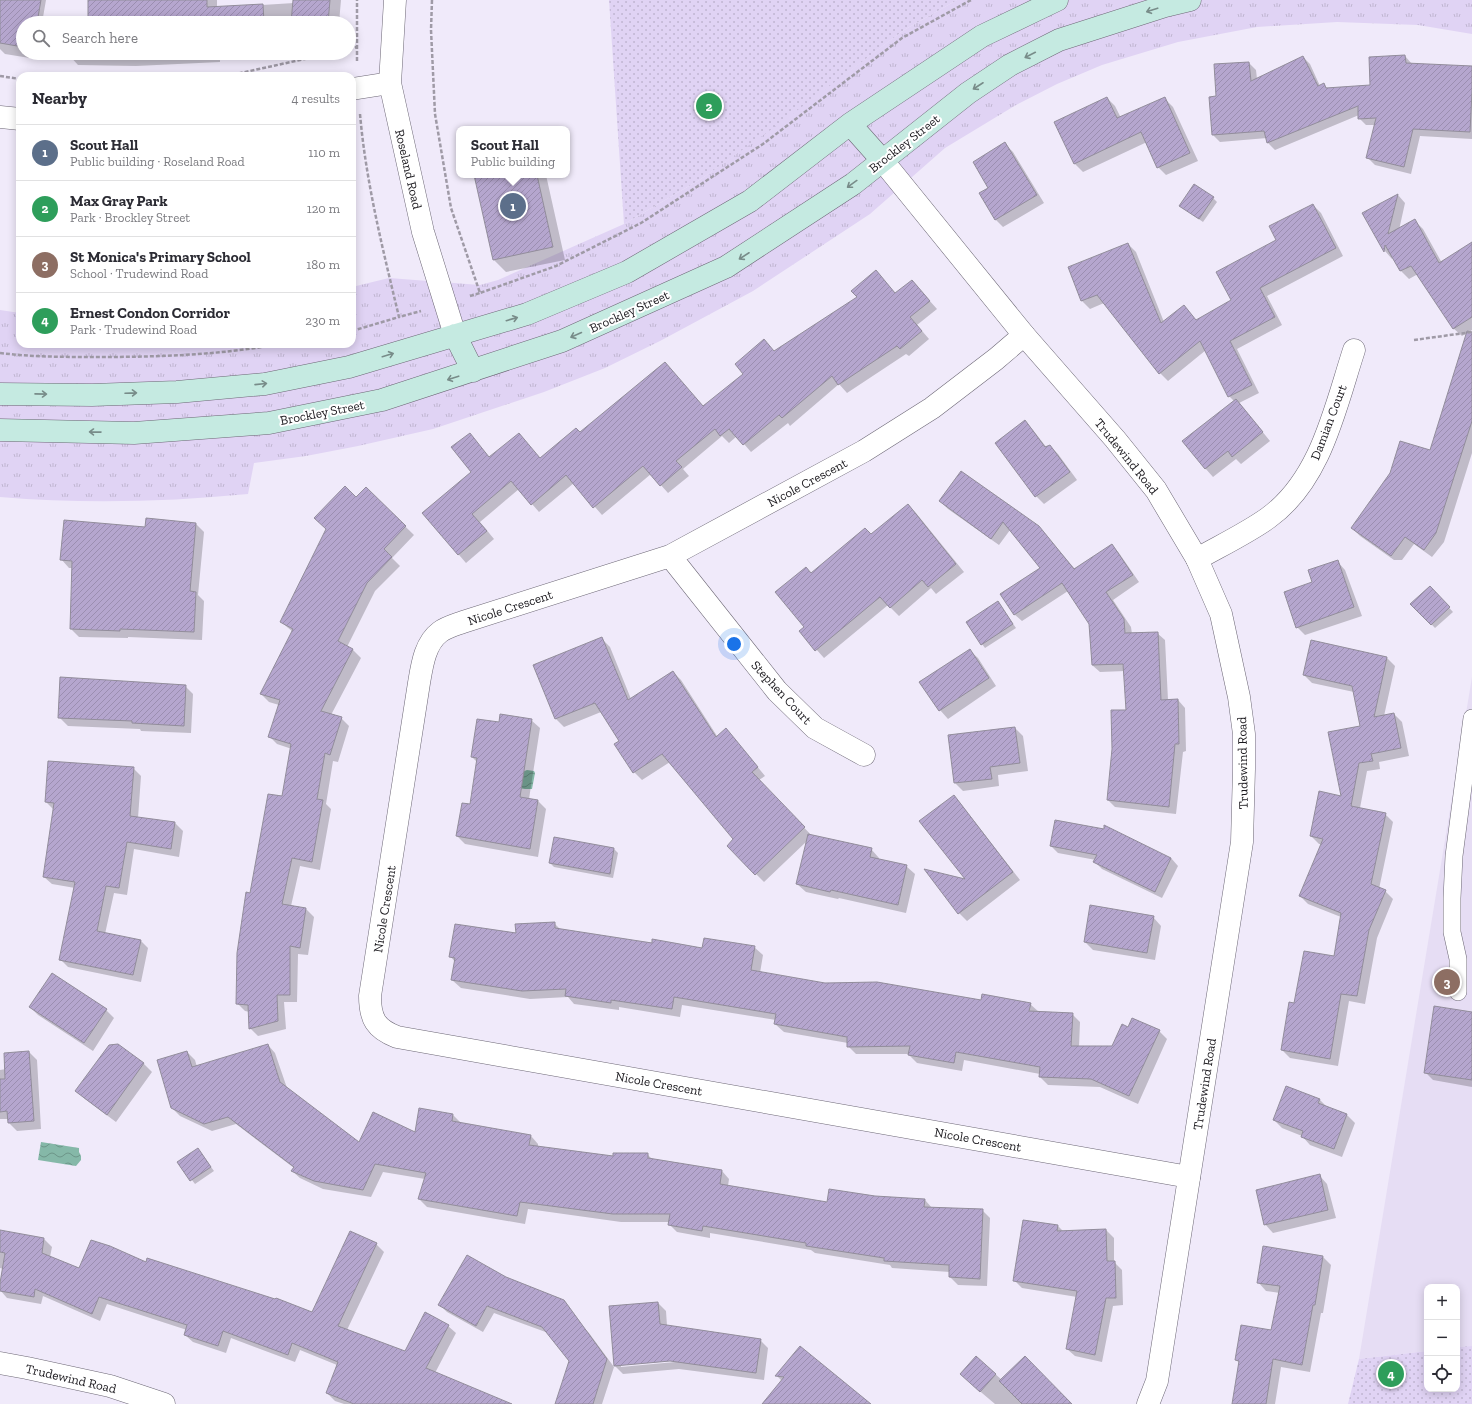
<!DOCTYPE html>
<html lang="en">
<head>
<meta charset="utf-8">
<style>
  body { margin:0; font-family:"Zilla Slab",serif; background:#f2f2f3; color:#2b2b33 }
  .controls { position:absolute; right:12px; bottom:12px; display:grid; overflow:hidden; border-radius:8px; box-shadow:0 2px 10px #0003 }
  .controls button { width:36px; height:36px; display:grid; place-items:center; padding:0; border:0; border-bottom:1px solid #e1e1e2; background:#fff; color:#2b2b33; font:20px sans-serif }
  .you { position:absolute; left:734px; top:644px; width:14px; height:14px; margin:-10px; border:3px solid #fff; border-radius:50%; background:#1a73e8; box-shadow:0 0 0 6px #1a73e833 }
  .badge { display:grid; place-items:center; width:26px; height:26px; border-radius:50%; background:#108e73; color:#fff; font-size:13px; font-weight:700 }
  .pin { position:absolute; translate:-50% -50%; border:2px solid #fff; box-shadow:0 1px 4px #0006 }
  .popup { position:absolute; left:456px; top:126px; width:114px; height:52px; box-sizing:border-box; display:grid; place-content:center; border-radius:8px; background:#fff; filter:drop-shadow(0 1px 3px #0005); font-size:13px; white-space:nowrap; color:#7c7c81 }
  .popup b { font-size:15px; color:#2b2b33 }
  .popup::after { content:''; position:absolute; left:50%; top:100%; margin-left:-8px; border:8px solid transparent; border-top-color:#fff }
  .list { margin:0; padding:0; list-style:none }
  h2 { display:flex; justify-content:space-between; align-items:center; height:52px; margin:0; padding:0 16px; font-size:17px }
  h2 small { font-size:13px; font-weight:400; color:#7c7c81 }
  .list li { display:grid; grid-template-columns:26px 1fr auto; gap:12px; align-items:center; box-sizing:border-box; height:56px; padding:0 16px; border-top:1px solid #e1e1e2 }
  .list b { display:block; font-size:15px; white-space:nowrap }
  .list p { margin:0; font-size:13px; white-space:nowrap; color:#7c7c81 }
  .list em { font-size:13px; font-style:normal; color:#7c7c81 }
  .icon { flex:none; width:22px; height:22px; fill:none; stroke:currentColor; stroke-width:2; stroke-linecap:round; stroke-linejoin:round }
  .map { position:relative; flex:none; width:1472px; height:1404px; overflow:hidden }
  .search { position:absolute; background:#fff; box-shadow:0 2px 10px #0003; left:16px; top:16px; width:340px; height:44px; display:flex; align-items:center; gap:10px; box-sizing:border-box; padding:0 14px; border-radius:22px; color:#7c7c81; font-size:15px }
  .panel { position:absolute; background:#fff; box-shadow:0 2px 10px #0003; left:16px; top:72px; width:340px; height:276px; border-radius:12px }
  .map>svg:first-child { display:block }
</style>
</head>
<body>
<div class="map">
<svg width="1472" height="1404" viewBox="0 0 1472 1404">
  <defs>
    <pattern id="grass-tufts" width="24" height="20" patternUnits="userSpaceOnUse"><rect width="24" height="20" fill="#e0d3f4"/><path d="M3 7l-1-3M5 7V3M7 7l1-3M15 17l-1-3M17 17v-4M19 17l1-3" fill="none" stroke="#c0b5d1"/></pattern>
    <pattern id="park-dots" width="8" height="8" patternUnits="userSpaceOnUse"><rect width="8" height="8" fill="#e0d3f4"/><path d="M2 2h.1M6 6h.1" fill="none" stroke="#c0b5d1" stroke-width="1.8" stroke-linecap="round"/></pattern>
    <pattern id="water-waves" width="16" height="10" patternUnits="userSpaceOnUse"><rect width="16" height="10" fill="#85b8a8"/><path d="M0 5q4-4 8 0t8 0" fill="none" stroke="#6c9588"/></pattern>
    <pattern id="building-hatch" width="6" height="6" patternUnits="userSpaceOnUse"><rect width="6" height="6" fill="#b5a6ce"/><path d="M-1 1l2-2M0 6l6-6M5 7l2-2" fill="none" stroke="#9b8eb0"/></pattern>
  </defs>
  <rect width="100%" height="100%" fill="#f0eafa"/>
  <path fill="#e6ddf4" d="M1472,677V1346L1457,1347V1287H1427V1351L1359,1359Z"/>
  <path fill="url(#grass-tufts)" d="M957,0H1472V34L1418,25L1337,22L1257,27L1178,42L1102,65L1057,84L1016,105L945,148L870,214L753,291L660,341L605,368L544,392L433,429L358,446L306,456L254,463L248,494C166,502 83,504 0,497V310L20,313V344H352V287L389,278L480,285L498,280L624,224L701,179L779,123L904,30Z"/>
  <path fill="url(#park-dots)" d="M609,0H957L904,30L779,124L701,179L624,224Z
    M1472,1346V1404H1348L1359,1359L1427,1351V1389H1457V1347Z"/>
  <path fill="url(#water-waves)" d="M527,770L534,771L535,773L532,789H525L506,786L522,772Z
    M41,1142L79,1148V1152L81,1156V1160L76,1166L38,1160Z"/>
  <path fill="#0003" fill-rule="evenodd" d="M0,0H46L42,23H23V53H37L36,59L5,54L0,49Z
    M89,0H217V8L294,3V0H341L339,23H68L89,19Z
    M67,53H224H220V62L136,66L78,65Z
    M1405,56L1412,64L1472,67V139L1420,136L1411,174L1375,165L1368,158L1375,125H1366L1359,118V115L1275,150L1268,143L1267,138L1220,142L1213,135L1217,96L1249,63L1256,70L1257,79L1303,57L1310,64L1320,86L1324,85L1328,89L1371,86Z
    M1107,98L1115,106L1121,118L1165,99L1173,107L1198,161L1166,175L1158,167L1147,142L1083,172L1075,164L1055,122Z
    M1005,144L1013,152L1044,203L1003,227L995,219L990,188Z
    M475,175H546L565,260L506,272L494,260Z
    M1398,195L1405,203L1399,230L1415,221L1423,229L1442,263L1472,243V330L1462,336L1453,328L1418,274L1409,279L1401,271L1393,256L1392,259L1385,251L1363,214Z
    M1213,198L1217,202L1203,222L1180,206Z
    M1313,205L1321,213L1343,256L1267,296L1282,325L1237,349L1259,393L1239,403L1270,441L1241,464L1236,459L1213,477L1205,468L1234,401L1229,396L1206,350L1168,381L1160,373L1104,303L1090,309L1082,301L1069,268L1128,244L1136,252L1164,322L1184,307L1197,321L1232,301L1278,241Z
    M876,271L896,294L912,281L937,309L917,325L929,339L909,356L906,354L847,393L839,384L790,426L788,423L751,452L737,436L729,443L722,436L683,469L689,476L668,493L651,474L602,515L574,483L539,512L519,489L480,522L494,539L466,563L423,513L472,472L470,434L490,458L540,459L580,433L665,363L703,407L774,352L858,297Z
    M1472,364V453L1444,542L1432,557L1414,544L1402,560H1394L1360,536L1352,528L1430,451Z
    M1025,422L1033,430L1047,448L1050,446L1058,454L1077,480L1044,504L1036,496Z
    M366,488L414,535L392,558L400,566L375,591L347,647L353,650L361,658L331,715L341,718L349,726L338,762L333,761L326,804L331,809L320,870L300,866L291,906L306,909L314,917L308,955L298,954L297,1002H284L286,1029L258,1036L250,1028V1012L245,1011L237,1003L250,894L283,798L292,749L277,744L269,736L279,705L269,702L261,694L293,632L281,622L356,498Z
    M940,501L1038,526L1075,569L1112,545L1119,553L1139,582L1113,600L1131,627L1132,634L1157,633L1165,640L1168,700H1178L1185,708L1186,751L1183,752L1176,814L1115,807L1108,800L1127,711L1125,671L1100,672L1092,665L1090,623L1068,591L1022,621L1014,614L1041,569L1010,530L999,545L948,509Z
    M908,505L916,513L964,572L936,594L931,588L899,616L888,605L824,658L800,631L806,627L811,574L871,535Z
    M196,524L204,532L198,595L204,601L202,640L128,637V638L79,637L71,629L73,568H69L61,559L146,528Z
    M1337,561L1345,570L1362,616L1305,635L1297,627L1313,583Z
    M1430,587L1453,612L1435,628L1412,604Z
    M998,602L1016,628L985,648L982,644Z
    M602,639L610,647L631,699L673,672L681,680L717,736L734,738L765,776L759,780L813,837L871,849L879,858V860L906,866L915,874L906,913L839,898L838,899L806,892L797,884L807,841L764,882L728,846L735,839L670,762L642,780L634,772L620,742L601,712L564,727L556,719L534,666Z
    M969,650L978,658L996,686L948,719L940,710Z
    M1387,658L1395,666L1384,716L1394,714L1402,722L1409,756L1379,762L1380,769L1367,771L1360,808L1385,814L1393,822L1379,889L1385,891L1393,899L1377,938L1365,1004L1349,1001L1338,1066L1290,1058L1282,1050L1295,1004L1334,957L1341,917L1308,904L1300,896L1322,844H1319L1311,836L1342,797L1361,726L1354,692L1312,683L1304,675Z
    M185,686L193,694L191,733L141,731L140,729L68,726L59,717Z
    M531,720L540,728L529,799L538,801L546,809L538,857L465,844L457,836L471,805L477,762L472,757L500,723Z
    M1015,728L1023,736L1028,771L998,775L999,786L963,791L955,783L949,736Z
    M133,768L141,776L138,818L175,823L183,831L179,857L134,849L127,895L114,893L105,934L140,940L148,948L141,982L68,967L60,959L75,888L52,884L44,877L54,810L46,802Z
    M953,796L961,804L1020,880L967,921L959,913L967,881Z
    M555,839L614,849L618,853L613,878L554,867L550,863Z
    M1051,846L1171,858L1178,866L1162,898L1102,869L1095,862L1096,860L1058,853Z
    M1153,917L1161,926L1155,960L1093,950L1085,942Z
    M554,923L561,930L653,944L703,949L754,947L763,955L760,973L825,984L982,1002L1030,1004L1039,1012L1072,1014L1080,1022L1079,1047H1113L1128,1028L1159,1031L1167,1039L1138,1104L1100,1087L1048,1085L1040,1077V1074L964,1060L962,1071L917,1063L909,1055V1054H856L848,1046V1043L784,1032L775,1024L776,1020L682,1005L680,1017L619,1007V1010L574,1004L568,997L530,999L461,988L452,980L455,962L451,957Z
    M30,1007L106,1010L114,1018L93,1051L38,1015Z
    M1472,1013V1087L1433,1080L1425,1072Z
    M118,1045L144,1064L152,1072L116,1122L85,1099L77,1091Z
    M268,1045L275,1053L287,1088L360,1143L416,1133L420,1109L453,1115L461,1123L531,1136L538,1144V1147L614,1157L647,1154L653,1160L722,1171L729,1179L728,1186L828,1203L875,1197L925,1200L933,1209L982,1210L990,1218L987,1286L958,1285L950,1277V1272L892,1268L890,1265L815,1253L811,1250L710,1233V1238L677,1232L670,1225V1222H621L528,1209L525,1224L427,1207L419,1199L425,1179L383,1172L371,1197L323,1189L300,1178L292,1171L294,1168L236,1124L212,1131L180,1116L172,1108L187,1052L195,1060L197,1067Z
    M29,1052L37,1060L41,1129L17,1131L9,1123V1119H0V1070L6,1069L5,1054Z
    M1319,1099L1327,1107L1347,1115L1355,1123L1342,1157L1310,1145L1302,1136L1282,1128L1274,1120Z
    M201,1153L214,1171L195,1184L178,1162Z
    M1319,1175L1327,1184L1336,1218L1273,1233L1265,1224Z
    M1024,1221L1058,1226L1063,1231L1106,1230L1114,1238V1262L1122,1270L1123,1305L1113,1306L1102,1362L1075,1356L1067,1349L1077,1297L1022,1288L1015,1281Z
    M0,1231L44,1239L52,1247L50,1257L79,1270L147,1263L312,1313L376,1244L384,1252L347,1330L406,1352L448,1326L456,1333L435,1373L510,1404H344L335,1401L327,1393L337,1365L300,1350L295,1362L231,1338L226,1353L193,1342L185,1335L187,1330L107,1304L100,1321L43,1296L41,1304L7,1298L0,1290L4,1269L0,1268Z
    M1264,1247L1323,1257L1331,1265L1323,1313H1321L1310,1372L1281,1367L1275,1404H1233L1240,1363L1236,1360L1272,1332L1280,1293L1266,1291L1258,1282Z
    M467,1256L551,1334L494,1313L483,1332L447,1312L440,1305Z
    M658,1303L666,1311L667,1326L760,1340L768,1348L764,1380L679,1369L623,1374L615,1366ZM675,1360V1362L621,1367V1364Z
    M582,1326L589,1333L614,1367L602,1404H556Z
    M800,1347L869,1404H764L782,1381L776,1375Z
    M976,1357L1002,1380L1071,1404H995L969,1382Z"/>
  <path fill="url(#building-hatch)" stroke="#928d9b" d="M0,0H41L38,17L88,18V0H207V7L263,4L264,23H23V47L0,43Z
    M293,0H330L328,23H291Z
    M61,53H178L125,56L71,55Z
    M1405,55L1406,63L1472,66V91L1470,132L1413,129L1404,167L1366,158L1376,118L1358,119V106L1267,143L1264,131L1212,135L1209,97L1216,96L1214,64L1249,62L1251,81L1303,56L1318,86L1324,83L1326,88L1370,85L1369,57Z
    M1107,97L1117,118L1165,97L1190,153L1157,168L1141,132L1074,164L1054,122Z
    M1005,142L1037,195L995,220L979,193L988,188L973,162Z
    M474,175H537L553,247L493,260Z
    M1194,184L1214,197L1199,219L1179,206Z
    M1398,194L1388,234L1415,219L1439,263L1472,242V317L1453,329L1411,266L1400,271L1385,245L1384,252L1362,213Z
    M1313,204L1336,248L1260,288L1275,317L1230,341L1252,385L1228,397L1200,341L1159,374L1097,295L1081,301L1068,267L1128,243L1161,323L1184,305L1196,320L1231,300L1216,272L1276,240L1269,226Z
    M876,270L895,293L912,280L930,301L910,317L922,331L900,349L897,346L838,385L832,376L782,418L779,415L743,445L729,429L720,436L715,429L676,461L682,467L660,486L643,466L593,508L566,475L531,505L511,481L472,514L487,531L458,555L422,513L471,472L451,447L470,433L489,457L519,433L540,458L576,428L580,432L665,362L703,406L743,374L735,364L764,339L774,351L857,297L851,291Z
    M1467,331L1472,332V421L1436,533L1424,550L1405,537L1391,556L1351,528L1390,473L1400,441L1430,450Z
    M1236,399L1263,432L1232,457L1228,451L1205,469L1182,441Z
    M1025,420L1045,447L1050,445L1070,472L1035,497L995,443Z
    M961,471L1039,526L1074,569L1112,544L1133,575L1106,592L1124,619L1125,633L1158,632L1161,700L1178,699L1179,744H1175L1169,807L1107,800L1112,749L1111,710H1126L1123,664L1092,665L1089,624L1062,583L1014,615L1000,594L1040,568L1003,522L991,539L939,501Z
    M345,486L356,497L366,487L406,526L384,549L392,557L367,583L338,641L353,649L321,711L342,717L330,755L325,753L317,799L323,800L312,862L292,858L282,904L306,908L300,948L290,946V995H277L278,1021L249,1029L248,1005L236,1004L237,953L246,892L250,893L268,794L282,796L291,744L268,737L280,700L260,694L293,629L280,622L326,529L314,518Z
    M908,504L956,564L928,587L922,580L890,608L880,597L815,651L799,631L804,627L775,592L806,567L811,573L865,528L871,534Z
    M146,518L196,523L190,591L196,592L194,632L120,629V631L70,629L72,561L60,560L64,520L145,527Z
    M1338,560L1354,607L1296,628L1284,592L1312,582L1308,570Z
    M1430,586L1450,607L1431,625L1410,604Z
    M998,601L1013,624L981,645L966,622Z
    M602,637L628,700L673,671L716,737L726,728L758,767L752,772L805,827L755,875L727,846L733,839L662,754L633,773L614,744L619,741L595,703L555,719L533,665Z
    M1311,640L1387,657L1374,717L1394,713L1401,748L1371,754L1373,761L1359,763L1351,806L1386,813L1371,884L1386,890L1369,930L1357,996L1341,994L1330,1059L1281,1050L1289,1002L1294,1003L1304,951L1334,956L1341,913L1299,896L1323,839L1310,836L1319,791L1341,796L1328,732L1360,726L1352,686L1303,675Z
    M970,649L989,678L939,711L919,682Z
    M60,677L186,685L184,726L132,723V721L58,718Z
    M500,714L532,719L520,797L538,800L530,849L456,836L462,803L470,804L477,758L471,757L477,719L499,722Z
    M1015,727L1020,763L990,767L992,779L954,783L948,735Z
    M48,761L134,767L130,816L175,822L171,849L127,842L119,888L106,886L97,931L141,940L133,975L59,960L75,882L43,877L54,803L45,802Z
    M954,795L1013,872L958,914L924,869L965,879L919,821Z
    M1055,820L1104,829V825L1171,858L1155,892L1093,862L1097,855L1050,846Z
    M808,834L872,848L870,857L907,865L898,905L831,890L830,892L796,884Z
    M554,837L614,848L610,874L549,863Z
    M1090,905L1154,916L1147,953L1084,942Z
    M555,922V928L652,943V939L702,948L704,938L755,946L751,970L825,983L877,982L981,1000L982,994L1031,1003L1029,1011L1073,1013L1071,1046H1112L1122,1024L1128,1027L1132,1018L1160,1030L1129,1096L1091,1079L1039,1077L1040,1067L956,1052L954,1063L908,1055L910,1046L847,1047V1037L774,1024L776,1014L674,997L672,1009L611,1000V1003L565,996L566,989L522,991L451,980L455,958L449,957L455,924L516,933L515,924Z
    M52,973L107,1009L84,1043L29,1007Z
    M1434,1006L1472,1012V1080L1424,1073Z
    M118,1044L144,1063L107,1115L75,1091L109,1045Z
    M268,1044L280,1082L359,1142L373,1112L415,1132L419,1108L453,1114L452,1121L531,1135L529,1145L613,1156V1153H648V1158L722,1170L720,1184L827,1202L829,1189L875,1196L925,1199L924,1207L983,1209L980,1279L949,1277V1265L884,1261V1258L806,1246V1243L703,1226L702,1231L668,1225L670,1214H613L520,1202L517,1216L418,1199L426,1173L375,1164L363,1190L314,1181L291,1171L294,1167L228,1117L204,1124L171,1108L157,1060L187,1051L192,1067Z
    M29,1051L34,1121L8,1123L7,1111L0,1112V1079H5L4,1053Z
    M1286,1086L1320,1099L1318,1103L1347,1114L1334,1149L1301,1137L1303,1131L1273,1120Z
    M198,1148L211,1167L190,1181L177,1162Z
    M1320,1174L1328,1210L1264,1225L1256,1190Z
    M1023,1220L1058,1225L1057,1231L1106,1229L1107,1261H1115L1116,1298H1106L1095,1355L1066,1349L1077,1291L1013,1281Z
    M0,1230L44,1238L42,1253L79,1268L91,1240L110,1246L146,1262L147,1258L275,1299L276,1298L312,1312L350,1231L377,1243L338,1326L405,1351L425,1312L449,1325L426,1368L512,1404H354L326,1393L338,1362L292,1343L288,1355L223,1331L218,1346L184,1335L187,1325L99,1297L92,1314L35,1289L34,1297L0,1291V1283L5,1253L0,1252Z
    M1263,1246L1323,1256L1315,1305H1313L1302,1365L1273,1359L1266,1404H1232L1239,1361L1235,1360L1241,1325L1271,1330L1280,1286L1257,1283Z
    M467,1255L506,1277L564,1300L607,1359L593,1404H555L569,1361L542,1327L487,1306L476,1326L438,1305Z
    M658,1302L660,1324L761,1339L756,1373L670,1361L614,1366L609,1306Z
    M800,1346L871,1404H762L784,1377L775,1376Z
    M976,1356L996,1374L980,1392L960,1374Z
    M1025,1356L1072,1404H1022L999,1381Z"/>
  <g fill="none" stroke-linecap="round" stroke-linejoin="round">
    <defs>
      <path id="service" d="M1458,992V959L1452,932V898L1454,856L1472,718"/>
      <path id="minor" d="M395,0L390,83L423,232L455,335
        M352,89L390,83
        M0,117L20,119
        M1024,335L996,359L932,408L864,451L670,556L463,622C455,625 447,627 440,632C425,643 422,665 419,683L370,996C370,1019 376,1029 397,1037L1189,1177
        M670,556L777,691L815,728L864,755
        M1197,559C1220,546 1247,533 1268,518C1321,480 1335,408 1354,350"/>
      <path id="tertiary" d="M882,160L1024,335L1115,439L1156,490L1197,559L1221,614L1239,697L1244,734V769L1242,842L1157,1381L1148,1404
        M0,1363L27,1368L110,1386L164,1404"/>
      <path id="secondary" d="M850,124L882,160
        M455,335L473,371
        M0,394L92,395L177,392L265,384L349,367L527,314L627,272L750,201L850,124L982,36L1057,0
        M0,430L134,433L269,423L382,400L562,341L726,267L853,184L968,93L1010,65L1059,40L1165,6L1190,0"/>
    </defs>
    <use href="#service" stroke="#6c6775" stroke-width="18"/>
    <use href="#minor" stroke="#6c6775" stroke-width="23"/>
    <use href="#tertiary" stroke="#6c6775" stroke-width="23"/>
    <use href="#secondary" stroke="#6c6775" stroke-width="23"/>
    <path stroke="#9f9aa6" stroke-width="2.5" stroke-dasharray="4 2" stroke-linecap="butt" d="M432,0L431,30L435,114L451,208L480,293L556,266L641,223L763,144L902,38L971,0
      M349,49L357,47
      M357,61V0
      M0,76L20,79
      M227,76L332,53
      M360,114C366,183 383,250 399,317L421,311
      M470,296L480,293
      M352,331L399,317
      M1414,340L1472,332
      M0,353C32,357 65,357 98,357C159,357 220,355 280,344"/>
    <use href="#service" stroke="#fff" stroke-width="17"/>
    <use href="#minor" stroke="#fff" stroke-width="22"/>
    <use href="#tertiary" stroke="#fff" stroke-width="22"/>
    <use href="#secondary" stroke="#c5eae1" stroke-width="22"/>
  </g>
  <defs><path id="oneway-shaft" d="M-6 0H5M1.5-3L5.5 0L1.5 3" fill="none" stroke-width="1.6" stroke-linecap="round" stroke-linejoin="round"/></defs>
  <g stroke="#788c89">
    <use href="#oneway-shaft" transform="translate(1152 10) rotate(162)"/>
    <use href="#oneway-shaft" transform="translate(1030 55) rotate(153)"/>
    <use href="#oneway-shaft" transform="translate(978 86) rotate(147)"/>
    <use href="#oneway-shaft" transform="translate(852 184) rotate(144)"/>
    <use href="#oneway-shaft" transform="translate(744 256) rotate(147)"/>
    <use href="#oneway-shaft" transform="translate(512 319) rotate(-16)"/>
    <use href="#oneway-shaft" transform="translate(576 335) rotate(156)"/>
    <use href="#oneway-shaft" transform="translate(388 355) rotate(-17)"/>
    <use href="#oneway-shaft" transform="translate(453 378) rotate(162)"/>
    <use href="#oneway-shaft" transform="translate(261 384) rotate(-6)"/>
    <use href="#oneway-shaft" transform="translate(131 393) rotate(-2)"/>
    <use href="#oneway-shaft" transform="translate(41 394) rotate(1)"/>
    <use href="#oneway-shaft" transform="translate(95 432) rotate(-179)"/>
  </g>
  <g text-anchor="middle" stroke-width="4" stroke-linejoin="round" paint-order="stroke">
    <g font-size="13" fill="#1b191e" stroke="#fff">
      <text transform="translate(904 143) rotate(-38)" y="5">Brockley Street</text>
      <text transform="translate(409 169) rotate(77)" y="5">Roseland Road</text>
      <text transform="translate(629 311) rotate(-24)" y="5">Brockley Street</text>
      <text transform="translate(322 412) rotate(-11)" y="5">Brockley Street</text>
      <text transform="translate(1328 422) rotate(-69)" y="5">Damian Court</text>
      <text transform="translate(1127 456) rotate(51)" y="5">Trudewind Road</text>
      <text transform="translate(807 482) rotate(-28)" y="5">Nicole Crescent</text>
      <text transform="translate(510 607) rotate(-18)" y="5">Nicole Crescent</text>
      <text transform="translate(782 692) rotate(47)" y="5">Stephen Court</text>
      <text transform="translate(1242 763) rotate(-91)" y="5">Trudewind Road</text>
      <text transform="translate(384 909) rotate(-81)" y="5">Nicole Crescent</text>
      <text transform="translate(659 1083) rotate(10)" y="5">Nicole Crescent</text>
      <text transform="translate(1204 1084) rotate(-81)" y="5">Trudewind Road</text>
      <text transform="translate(978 1139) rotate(10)" y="5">Nicole Crescent</text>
      <text transform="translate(71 1378) rotate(13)" y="5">Trudewind Road</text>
    </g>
  </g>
</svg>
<div class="controls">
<button>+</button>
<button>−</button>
<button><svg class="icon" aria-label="locate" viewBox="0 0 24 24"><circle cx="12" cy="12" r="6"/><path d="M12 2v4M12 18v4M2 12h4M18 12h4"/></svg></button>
</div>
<div class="you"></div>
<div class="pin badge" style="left:513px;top:206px;background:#5c6f8a">1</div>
<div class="popup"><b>Scout Hall</b>Public building</div>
<div class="pin badge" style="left:709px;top:106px;background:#2e9e5b">2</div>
<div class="pin badge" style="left:1447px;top:982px;background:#8d6e63">3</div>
<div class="pin badge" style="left:1391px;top:1374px;background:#2e9e5b">4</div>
<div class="search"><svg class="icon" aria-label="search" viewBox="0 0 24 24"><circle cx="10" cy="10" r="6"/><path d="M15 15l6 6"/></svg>Search here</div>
<section class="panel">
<h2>Nearby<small>4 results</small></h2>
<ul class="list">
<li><span class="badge" style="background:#5c6f8a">1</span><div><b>Scout Hall</b><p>Public building · Roseland Road</p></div><em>110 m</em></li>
<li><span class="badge" style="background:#2e9e5b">2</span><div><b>Max Gray Park</b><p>Park · Brockley Street</p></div><em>120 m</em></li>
<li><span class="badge" style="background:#8d6e63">3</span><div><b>St Monica's Primary School</b><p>School · Trudewind Road</p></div><em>180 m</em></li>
<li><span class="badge" style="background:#2e9e5b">4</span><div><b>Ernest Condon Corridor</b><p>Park · Trudewind Road</p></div><em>230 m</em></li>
</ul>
</section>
</div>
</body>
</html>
